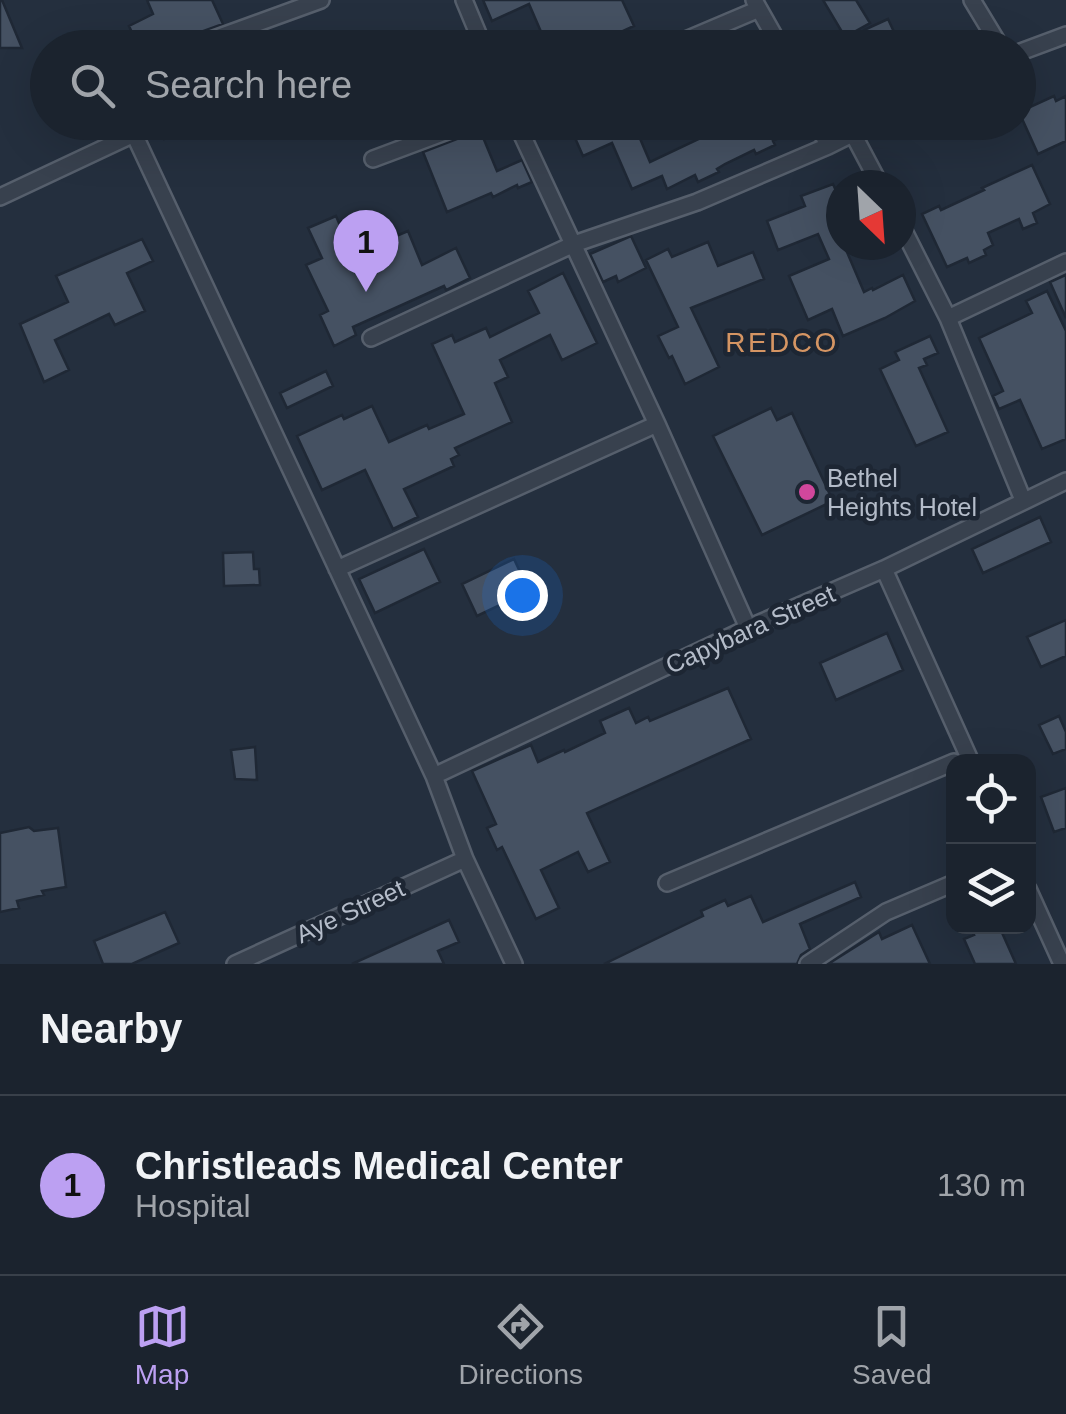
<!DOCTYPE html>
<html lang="en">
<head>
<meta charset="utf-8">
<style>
  body { margin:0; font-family:Helvetica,sans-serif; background:#282f3a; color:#f1f3f6 }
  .controls { position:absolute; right:30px; bottom:30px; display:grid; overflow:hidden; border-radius:20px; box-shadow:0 10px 40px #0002 }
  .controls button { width:90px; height:90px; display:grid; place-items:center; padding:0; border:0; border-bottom:2px solid #39404a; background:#1b232e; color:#f1f3f6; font:50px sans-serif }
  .compass { position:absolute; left:826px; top:170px; width:90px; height:90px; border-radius:50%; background:#1b232e; box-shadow:0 10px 40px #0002; rotate:155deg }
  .you { position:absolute; left:522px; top:595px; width:35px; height:35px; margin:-25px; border:8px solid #fff; border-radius:50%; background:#1a73e8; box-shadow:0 0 0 15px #1a73e833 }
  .badge { display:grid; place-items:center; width:65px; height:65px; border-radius:50%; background:#bca0f2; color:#111; font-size:32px; font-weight:700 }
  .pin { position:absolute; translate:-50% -82px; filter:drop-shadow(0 2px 5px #0008) }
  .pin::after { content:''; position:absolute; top:52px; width:35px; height:30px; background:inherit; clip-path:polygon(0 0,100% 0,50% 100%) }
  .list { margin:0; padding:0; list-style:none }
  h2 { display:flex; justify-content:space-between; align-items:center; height:130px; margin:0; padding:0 40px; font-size:42px }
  h2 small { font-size:32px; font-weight:400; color:#a0a4aa }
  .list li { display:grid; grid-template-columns:65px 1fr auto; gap:30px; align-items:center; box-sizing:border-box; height:180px; padding:0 40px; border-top:2px solid #39404a }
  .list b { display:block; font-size:38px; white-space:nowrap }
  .list p { margin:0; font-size:32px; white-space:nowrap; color:#a0a4aa }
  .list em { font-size:32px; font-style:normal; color:#a0a4aa }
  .icon { flex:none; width:55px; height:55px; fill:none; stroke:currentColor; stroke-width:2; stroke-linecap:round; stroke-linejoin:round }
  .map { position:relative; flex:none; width:1066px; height:964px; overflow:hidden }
  .search { position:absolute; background:#1b232e; box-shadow:0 10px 40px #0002; left:30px; right:30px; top:30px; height:110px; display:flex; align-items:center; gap:25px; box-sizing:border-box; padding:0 35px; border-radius:55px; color:#a0a4aa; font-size:38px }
  .sheet { height:310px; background:#1b232e }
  nav { display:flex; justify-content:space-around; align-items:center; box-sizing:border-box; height:140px; border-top:2px solid #39404a; background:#1b232e; font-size:28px; color:#a0a4aa }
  nav a { display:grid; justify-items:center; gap:5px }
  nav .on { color:#bca0f2 }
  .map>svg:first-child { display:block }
</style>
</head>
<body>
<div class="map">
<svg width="1066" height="964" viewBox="0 0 1066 964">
  <rect width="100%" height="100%" fill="#242f3e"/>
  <path fill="#455162" stroke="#1f2835" stroke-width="2.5" d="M0,0H2L22,48H0Z
    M147,0H212L223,24L184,38L178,48H139L129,26L153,14Z
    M483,0H622L634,26L608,38L607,36L580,48H548L529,4L492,21Z
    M823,0H856L870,23L845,37Z
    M888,19L895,34L870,45L864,30Z
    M1054,96L1056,101L1066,96V141L1038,154L1019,112Z
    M157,122H199L164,139Z
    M568,122H633L650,162L722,128L719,122H806V125L773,141L775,145L756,154L754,150L725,164L717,169L719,172L698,182L695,175L667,189L662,176L632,189L612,143L583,156Z
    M480,130L497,171L522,160L532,182L518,188L517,185L493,197L491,193L447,212L423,152Z
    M1032,165L1050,204L1033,213L1037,223L1023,229L1019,219L988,233L993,245L984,250L986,255L969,263L967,258L947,267L922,214L939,206L941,210L984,190L982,188Z
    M833,184L837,193L841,191V245H844L864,292L872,288L873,290L903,275L915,301L885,318L843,336L832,309L808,320L789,276L829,259L818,234L778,250L767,221L805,206L801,196Z
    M336,216L339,223L351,218L353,224L361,221L373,246L408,231L422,265L456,248L470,278L446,290L444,286L353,327L356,335L334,346L320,315L328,311L306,265L322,258L308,228Z
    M631,236L646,268L618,282L616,276L603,282L590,254Z
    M142,239L153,261L127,273L145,311L115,325L109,314L55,340L69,370L44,382L20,324L68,302L56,276Z
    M708,242L718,266L753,252L764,279L691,308L719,367L685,384L672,356L669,358L658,336L678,327L646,260L668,249L672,257Z
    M563,273L597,343L562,360L550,335L500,360L508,377L495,383L512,422L455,448L459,455L451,459L454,466L404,489L418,517L393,529L365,470L322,490L297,436L342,415L344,419L372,406L389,442L427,425L429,429L464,414L432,344L452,335L455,342L486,328L490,337L539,313L528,291Z
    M1066,275V318L1050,282Z
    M1047,291L1066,331V439L1042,449L1020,400L999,409L993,396L1003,391L979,338L1032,313L1026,301Z
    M930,336L938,353L924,359L927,365L919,368L948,432L916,446L880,369L899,360L895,352Z
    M326,371L333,386L287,408L280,393Z
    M771,408L777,420L792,413L833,501L762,535L713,436Z
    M1040,517L1051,542L983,573L972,549Z
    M424,549L440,582L375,613L359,579Z
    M253,552L254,569H259L260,585L224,586L223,553Z
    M514,559L529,591L477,616L462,584Z
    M1066,620V656L1041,667L1027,637Z
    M887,633L903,670L836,700L820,663Z
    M728,688L751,739L587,813L610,862L588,872L578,852L541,870L559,908L536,919L502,847L497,850L487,828L496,824L472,771L531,745L538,762L564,750L565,752L605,733L600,721L629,708L636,723L648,717L650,721Z
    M1059,716L1066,732V749L1053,754L1039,725Z
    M255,747L257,780L235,779L231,750Z
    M1066,788V828L1054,832L1041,797Z
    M29,827L34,831L58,828L66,887L42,891L44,895L17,901L19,908L0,912V833Z
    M855,882L861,897L800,924L810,949L801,955L797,964H604L703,916L701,911L725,900L728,906L751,896L763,922Z
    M165,912L179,943L132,964H103L94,941Z
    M449,920L459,942L438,951L444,964H352Z
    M912,925L930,964H828L879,932L882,939Z
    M983,926H999L1016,964H975L964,939L974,935L972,932Z"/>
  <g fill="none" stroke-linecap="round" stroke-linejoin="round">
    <defs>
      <path id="minor" d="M464,0L484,48
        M972,0L1001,48
        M759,9L781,48
        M189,48L321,0
        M667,48L759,9L754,0
        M1018,53L1066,35
        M516,122L657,424L748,628
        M817,122L828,146
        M853,134L880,185
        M373,159L472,122
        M0,197L134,134L434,776L465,859L514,964
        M901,225L948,318L1023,500
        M948,318L1066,262
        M371,338L574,244L697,202L828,146L876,122
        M337,569L657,424
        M884,569L971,762
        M434,776L748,628L884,569L1066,481
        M667,883L954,762
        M1028,889L1062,964
        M235,964L465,859
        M808,964L886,912L954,883"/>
    </defs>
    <use href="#minor" stroke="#565f6c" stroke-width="20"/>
    <use href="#minor" stroke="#38414e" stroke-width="15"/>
  </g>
  <circle fill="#d1479c" stroke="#1d2633" stroke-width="4" cx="807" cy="492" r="10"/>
  <g text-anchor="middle" stroke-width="9" stroke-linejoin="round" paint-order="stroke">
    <g font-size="25" fill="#b4bcc9" stroke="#1d2633" text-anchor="start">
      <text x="827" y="487">Bethel<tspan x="827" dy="29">Heights Hotel</tspan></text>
    </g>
    <g font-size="25" fill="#b4bcc9" stroke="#1d2633">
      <text transform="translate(750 629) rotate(-24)" y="9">Capybara Street</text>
      <text transform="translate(350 911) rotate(-25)" y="9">Aye Street</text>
    </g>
    <g font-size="28" letter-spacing="2.5" fill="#d59563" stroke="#1d2633">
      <text x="782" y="352">REDCO</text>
    </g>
  </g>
</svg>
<div class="controls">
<button><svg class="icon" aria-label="locate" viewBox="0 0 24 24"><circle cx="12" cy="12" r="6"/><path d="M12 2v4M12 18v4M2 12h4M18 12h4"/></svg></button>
<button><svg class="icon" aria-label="layers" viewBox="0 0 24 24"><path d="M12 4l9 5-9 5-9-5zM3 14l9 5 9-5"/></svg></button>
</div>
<svg class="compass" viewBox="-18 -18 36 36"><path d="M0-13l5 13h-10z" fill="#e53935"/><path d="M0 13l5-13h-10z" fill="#a0a4aa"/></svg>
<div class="you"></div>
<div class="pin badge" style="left:366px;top:292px">1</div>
<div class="search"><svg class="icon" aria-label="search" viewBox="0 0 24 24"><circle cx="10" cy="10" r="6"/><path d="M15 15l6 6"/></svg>Search here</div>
</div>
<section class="sheet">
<h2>Nearby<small></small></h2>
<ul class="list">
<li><span class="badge">1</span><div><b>Christleads Medical Center</b><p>Hospital</p></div><em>130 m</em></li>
</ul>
</section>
<nav>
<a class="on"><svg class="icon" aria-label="map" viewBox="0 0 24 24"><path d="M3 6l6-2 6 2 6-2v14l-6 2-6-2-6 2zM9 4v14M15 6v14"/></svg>Map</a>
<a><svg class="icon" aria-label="directions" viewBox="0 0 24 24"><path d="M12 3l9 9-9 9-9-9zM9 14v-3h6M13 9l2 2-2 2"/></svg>Directions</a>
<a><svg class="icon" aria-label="saved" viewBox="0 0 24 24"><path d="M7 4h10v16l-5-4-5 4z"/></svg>Saved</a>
</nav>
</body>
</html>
